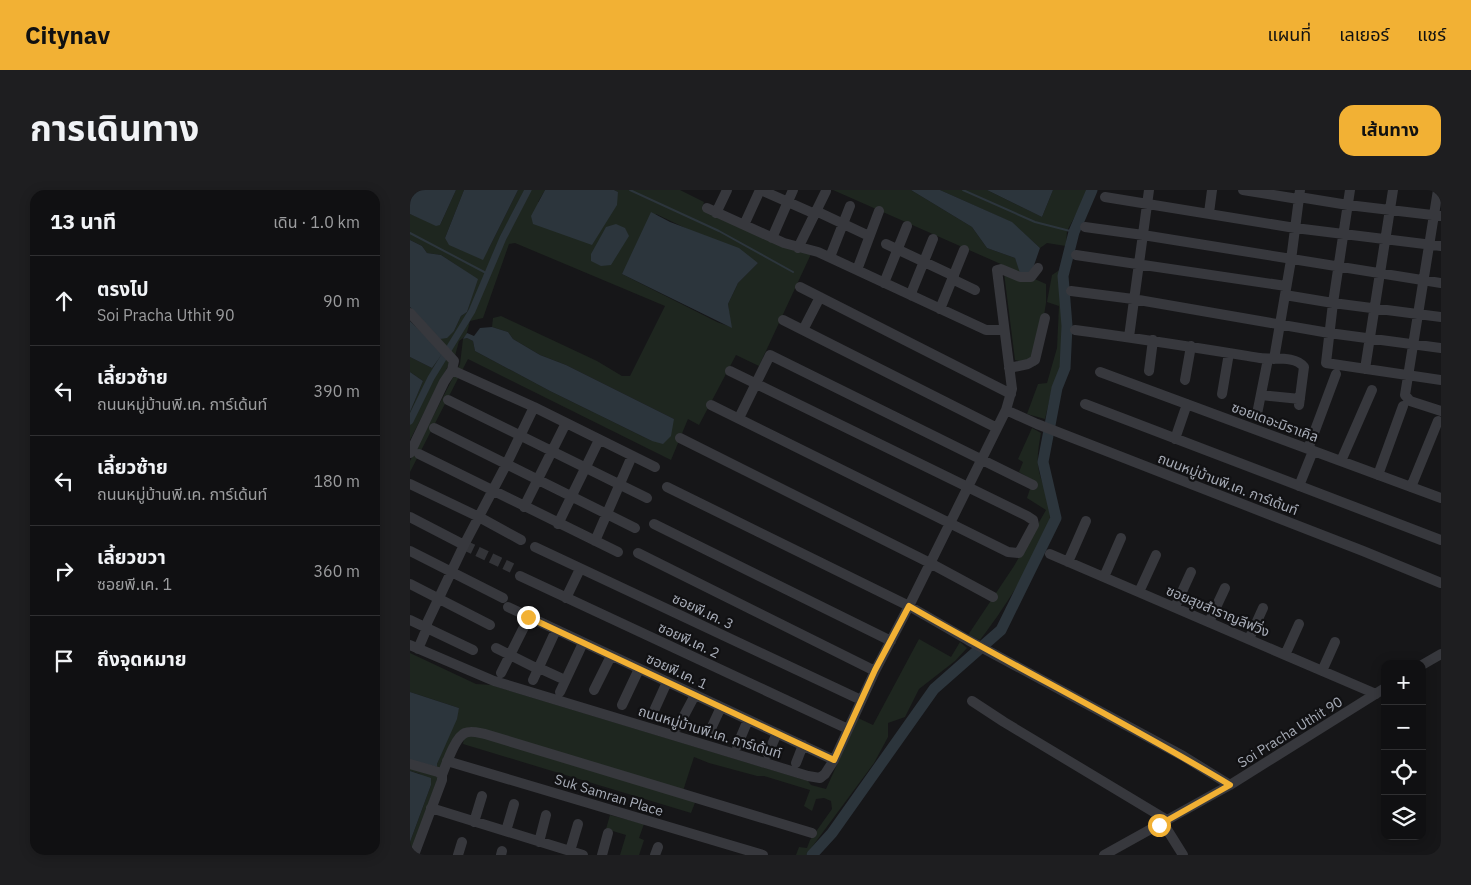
<!DOCTYPE html>
<html lang="th">
<head>
<meta charset="utf-8">
<style>
  body { margin:0; font-family:"IBM Plex Sans","Noto Sans Thai",sans-serif; background:#1e1e20; color:#f1f3f6 }
  .controls { position:absolute; right:15px; bottom:15px; display:grid; overflow:hidden; border-radius:10px; box-shadow:0 2px 12px #0003 }
  .controls button { width:45px; height:45px; display:grid; place-items:center; padding:0; border:0; border-bottom:1px solid #303032; background:#101012; color:#f1f3f6; font:25px sans-serif }
  .stop { position:absolute; width:15px; height:15px; margin:-11px; border:4px solid #f2b134; border-radius:50%; background:#fff }
  .stop.end { background:#f2b134; border-color:#fff; box-shadow:0 1px 5px #0008 }
  .list { margin:0; padding:0; list-style:none }
  h2 { display:flex; justify-content:space-between; align-items:center; height:65px; margin:0; padding:0 20px; font-size:21px }
  h2 small { font-size:16px; font-weight:400; color:#9c9d9f }
  .list li { display:grid; grid-template-columns:32px 1fr auto; gap:15px; align-items:center; box-sizing:border-box; height:90px; padding:0 20px; border-top:1px solid #303032 }
  .list b { display:block; font-size:19px; white-space:nowrap }
  .list p { margin:0; font-size:16px; white-space:nowrap; color:#9c9d9f }
  .list em { font-size:16px; font-style:normal; color:#9c9d9f }
  .icon { flex:none; width:28px; height:28px; fill:none; stroke:currentColor; stroke-width:2; stroke-linecap:round; stroke-linejoin:round }
  .map { position:relative; flex:none; width:1031px; height:665px; overflow:hidden; border-radius:15px }
  header { display:flex; align-items:center; gap:30px; box-sizing:border-box; height:70px; padding:0 25px; background:#f2b134; color:#111 }
  header strong { font-size:24px }
  nav { display:flex; gap:28px; margin-inline-start:auto; font-size:18px }
  .intro { display:flex; align-items:center; justify-content:space-between; box-sizing:border-box; height:120px; padding:0 30px }
  h1 { margin:0; font-size:35px }
  .button { padding:12px 22px; border-radius:15px; background:#f2b134; color:#111; font-size:18px; font-weight:700 }
  main { display:flex; gap:30px; padding:0 30px }
  aside { flex:1; background:#101012; border-radius:15px; box-shadow:0 2px 12px #0003 }
  .map>svg:first-child { display:block }
</style>
</head>
<body>
<header>
<strong>Citynav</strong>
<nav><a>แผนที่</a><a>เลเยอร์</a><a>แชร์</a></nav>
</header>
<div class="intro"><h1>การเดินทาง</h1><a class="button">เส้นทาง</a></div>
<main>
<aside>
<h2>13 นาที<small>เดิน · 1.0 km</small></h2>
<ul class="list">
<li><svg class="icon" aria-label="ahead" viewBox="0 0 24 24"><path d="M12 20V5M6 11l6-6 6 6"/></svg><div><b>ตรงไป</b><p>Soi Pracha Uthit 90</p></div><em>90 m</em></li>
<li><svg class="icon" aria-label="left" viewBox="0 0 24 24"><path d="M17 20v-9H6M10 6l-5 5 5 5"/></svg><div><b>เลี้ยวซ้าย</b><p>ถนนหมู่บ้านพี.เค. การ์เด้นท์</p></div><em>390 m</em></li>
<li><svg class="icon" aria-label="left" viewBox="0 0 24 24"><path d="M17 20v-9H6M10 6l-5 5 5 5"/></svg><div><b>เลี้ยวซ้าย</b><p>ถนนหมู่บ้านพี.เค. การ์เด้นท์</p></div><em>180 m</em></li>
<li><svg class="icon" aria-label="right" viewBox="0 0 24 24"><path d="M7 20v-9h11M14 6l5 5-5 5"/></svg><div><b>เลี้ยวขวา</b><p>ซอยพี.เค. 1</p></div><em>360 m</em></li>
<li><svg class="icon" aria-label="arrive" viewBox="0 0 24 24"><path d="M6 21V4h12l-3 4 3 4H6"/></svg><div><b>ถึงจุดหมาย</b></div></li>
</ul>
</aside>
<div class="map">
<svg width="1031" height="665" viewBox="0 0 1031 665">
  <rect width="100%" height="100%" fill="#161618"/>
  <path fill="#1e261f" fill-rule="evenodd" d="M46,0H54L35,48L78,60L108,0H135L128,12L208,2L204,0H270L294,12L292,18L401,64L349,176L326,165L289,235L278,229L261,270L58,169L0,282V271L50,174L53,149L57,148L63,151L65,161L140,201L242,251L264,229L156,175L130,165L103,149L98,142L82,137L83,128L91,126L187,171L212,186H220L255,116L105,53L99,54L73,128L60,131L56,146L49,151L45,166L30,149L44,141L51,126L57,122L67,89L31,65L17,63L12,56L0,50V24L30,35ZM246,24L348,73L328,93L318,114L321,137L307,132L212,84Z
    M423,0H501L562,37L577,58L605,68L611,83L636,94V113L626,176L605,170L593,75Z
    M530,0H577L632,27L643,0H679L657,41L656,56L637,53L630,58L601,32Z
    M651,79L652,111L656,151L650,182L642,199L635,229L617,224L628,194L637,193L647,158L649,116L637,112L642,85Z
    M33,163L40,172L0,250V222L13,191L0,182V167L22,178Z
    M622,238L631,243C629,255 626,268 629,281C632,296 641,309 640,325C640,350 587,429 570,450L558,445L604,376L636,320L617,308L623,290L609,282L613,272L608,269Z
    M509,449L541,467L550,452L557,458L545,471L509,499L495,527L478,533V547L464,573L396,665H386L389,657L397,658L400,650L422,619L421,611L414,608L406,609L402,621L394,616L400,600L354,586H347L299,573L284,567L273,601L59,537L32,579L27,577V574L49,518L0,502V463L66,494L81,495L398,591L401,595L416,599L448,528L463,535Z
    M64,544L286,610L281,623L53,554L54,547Z
    M0,576L28,587L0,665V652L21,595L10,584L0,581Z
    M200,625L234,634L229,648L234,650L229,665H210L216,645L196,639Z"/>
  <path fill="#2c353c" d="M5,0H46L30,35L26,36L0,24V10Z
    M54,0H108L73,70L39,55L35,48Z
    M135,0H204L208,2L207,15L182,55L123,34L121,26Z
    M501,0H530L602,32L630,58L620,87L610,83L605,68L577,58L562,37Z
    M577,0H643L632,27Z
    M241,22L260,32L329,58L348,73L328,93L318,114L322,138L212,84Z
    M206,34L215,38L219,46L201,75L191,76L181,71V64L196,37Z
    M0,50L12,56L17,63L31,65L68,89L57,122L51,126L44,141L37,148L30,149L0,117Z
    M0,131L33,163L22,178L0,167Z
    M82,137L98,142L103,149L130,165L156,175L264,229L261,246L253,254L242,251L140,201L65,161L63,151L57,148L53,149L57,143L64,146L70,138Z
    M0,182L13,191L0,222Z
    M0,502L49,518L47,529L27,574V577L0,570Z
    M0,581L21,588V595L0,652Z"/>
  <g fill="none" stroke-linecap="round" stroke-linejoin="round">
    <path stroke="#2c353c" stroke-width="2" d="M220,0L309,41L383,82
      M553,0L625,32L664,42
      M0,43L78,84"/>
    <path stroke="#2c353c" stroke-width="7" d="M0,231L21,188L62,121L93,48L118,0"/>
    <path stroke="#2c353c" stroke-width="11" d="M402,665L422,643L524,499L591,440L646,328L633,272L647,198L655,178L657,136L653,86L664,42L682,0"/>
    <path stroke="#333438" stroke-width="10" stroke-dasharray="10 5" stroke-linecap="butt" d="M54,355L102,378"/>
    <path stroke="#37383d" stroke-width="10" d="M351,0L405,24
      M833,0L888,9
      M940,0L923,113L916,173L1031,190
      M1028,0L995,205L1000,211L1031,221
      M695,7L885,38L1031,56
      M889,7L938,15L1031,26
      M297,18L374,53L408,62L576,140H594
      M406,21L459,46
      M306,23L317,0
      M799,23L802,0
      M334,35L350,0
      M675,37L733,45L1031,93
      M362,48L383,0
      M476,54L544,86
      M388,58L416,1
      M666,65L876,96
      M420,67L440,16
      M447,80L469,21
      M542,89L565,100
      M474,93L497,36
      M390,97L601,204
      M661,101L723,109L919,143L1031,158
      M875,105L923,113L1031,127
      M502,106V101L523,49
      M530,119L554,60
      M0,123L44,171L42,180L34,192L0,263
      M373,130L587,238
      M393,140L410,107
      M665,140C727,148 788,158 850,168C863,170 885,165 894,177L889,215
      M719,147L739,0
      M864,169L881,70L890,0
      M599,178L618,174L625,170L635,128
      M955,179L983,0
      M42,180L124,217L245,277
      M739,181L743,150
      M690,182L1031,308
      M775,190L781,156
      M812,204L819,163
      M851,205L890,209
      M38,210L237,308
      M675,214L1031,350
      M301,215L598,362L609,363L624,335L623,330L617,326L320,181
      M596,220L627,234L953,361L1031,393
      M847,224L858,169
      M329,228L360,165L623,295
      M24,238L225,338
      M270,248L520,373L583,407
      M765,249L777,214
      M898,259L926,184
      M9,264L208,362
      M931,271L962,200
      M968,285L993,216
      M0,294L69,327L111,350
      M889,296L903,261
      M257,297L499,416L558,450L773,566L820,595
      M1001,297L1028,231
      M114,317L156,233
      M0,327L54,355
      M148,334L189,250
      M244,334L481,451
      M185,351L222,266
      M125,357L451,510
      M0,361L93,408
      M228,363L465,481
      M640,364L966,504
      M658,372L676,331
      M110,386L438,539
      M694,387L711,348
      M0,394L80,435
      M729,402L746,365
      M156,408L170,379
      M98,417L424,570
      M765,417L781,382
      M0,430L63,460
      M799,432L815,398
      M839,449L853,418
      M0,455L84,491L398,586L410,588L415,584L424,570L465,481L499,416L596,220L602,199L587,80L591,79L610,87H621L628,78
      M86,458L128,479
      M8,459L17,438V433L54,355L96,275L124,217
      M875,465L889,434
      M1012,475L1031,464
      M129,478L155,490
      M912,481L925,452
      M91,483L119,427
      M123,490L146,440
      M184,500L201,466
      M150,502L173,453
      M562,511L594,532L757,630
      M212,515L229,479
      M243,523L257,492
      M268,537L285,505
      M299,543L311,517
      M327,556L338,530
      M358,564L367,543
      M37,571L353,665
      M386,573L393,555
      M0,574L28,582L32,585V590L4,665
      M32,585C36,575 45,547 55,543C61,540 69,543 75,544L402,643
      M21,618L173,665
      M64,632L72,606
      M753,633L773,665
      M96,641L104,614
      M129,652L136,625
      M160,661L168,634
      M48,665L52,652
      M91,665L92,661
      M192,665L198,643
      M245,665L248,657
      M694,665L820,595L975,498"/>
  </g>
  <g fill="none" stroke-linecap="round" stroke-linejoin="round">
    <path stroke="#f2b134" stroke-width="6" d="M118,427L424,570L465,480L499,416C605,477 715,532 820,595L749,635"/>
  </g>
  <g text-anchor="middle" stroke-width="4.5" stroke-linejoin="round" paint-order="stroke">
    <g font-size="14" fill="#a8adb8" stroke="#111113">
      <text transform="translate(865 232) rotate(20)" y="5">ซอยเดอะมิราเคิล</text>
      <text transform="translate(818 294) rotate(21)" y="5">ถนนหมู่บ้านพี.เค. การ์เด้นท์</text>
      <text transform="translate(293 421) rotate(25)" y="5">ซอยพี.เค. 3</text>
      <text transform="translate(808 421) rotate(23)" y="5">ซอยสุขสำราญลีฟวิ่ง</text>
      <text transform="translate(279 450) rotate(25)" y="5">ซอยพี.เค. 2</text>
      <text transform="translate(267 481) rotate(25)" y="5">ซอยพี.เค. 1</text>
      <text transform="translate(300 542) rotate(17)" y="5">ถนนหมู่บ้านพี.เค. การ์เด้นท์</text>
      <text transform="translate(880 542) rotate(-32)" y="5">Soi Pracha Uthit 90</text>
      <text transform="translate(199 605) rotate(17)" y="5">Suk Samran Place</text>
    </g>
  </g>
</svg>
<div class="controls">
<button>+</button>
<button>−</button>
<button><svg class="icon" aria-label="locate" viewBox="0 0 24 24"><circle cx="12" cy="12" r="6"/><path d="M12 2v4M12 18v4M2 12h4M18 12h4"/></svg></button>
<button><svg class="icon" aria-label="layers" viewBox="0 0 24 24"><path d="M12 4l9 5-9 5-9-5zM3 14l9 5 9-5"/></svg></button>
</div>
<div class="stop" style="left:749px;top:635px"></div>
<div class="stop end" style="left:118px;top:427px"></div>
</div>
</main>
</body>
</html>
